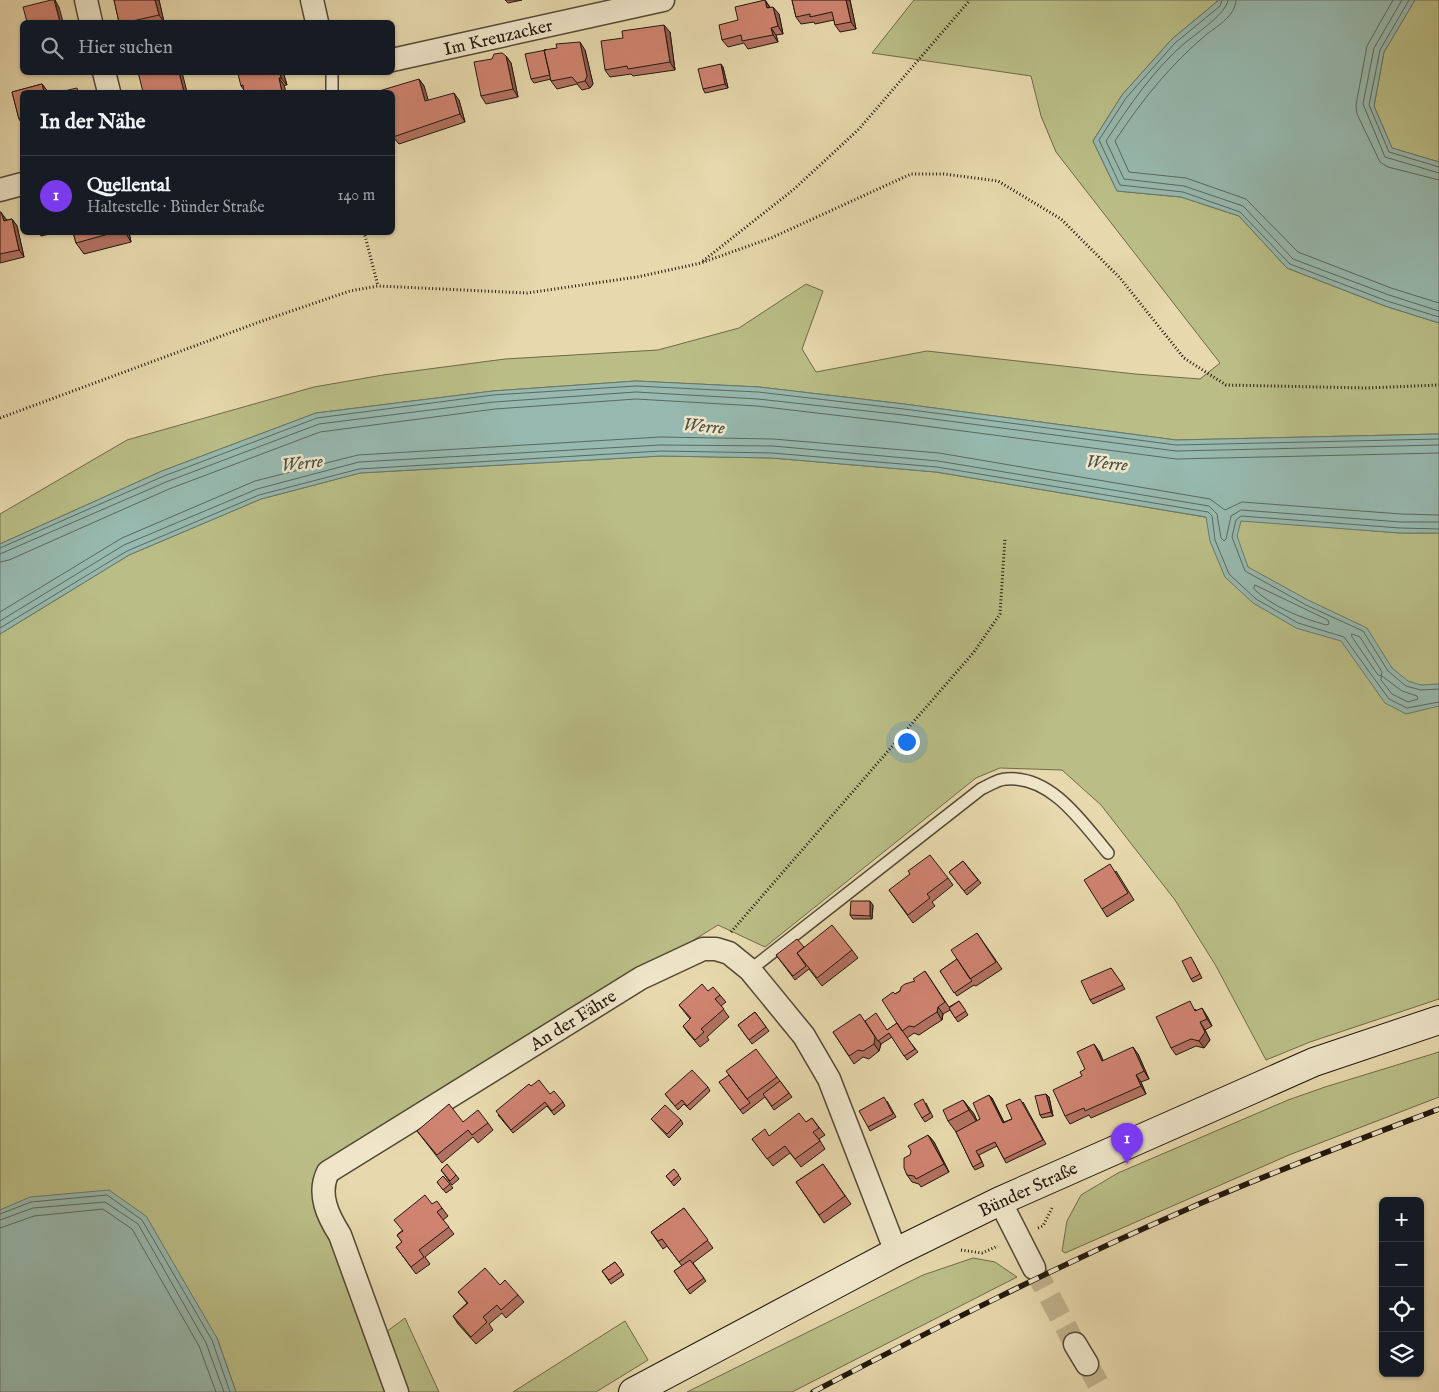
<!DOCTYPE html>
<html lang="de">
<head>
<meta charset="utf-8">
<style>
  body { margin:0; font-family:"IM FELL English",serif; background:#242831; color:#f1f3f6 }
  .controls { position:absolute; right:15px; bottom:15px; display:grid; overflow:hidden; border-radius:8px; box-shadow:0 1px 4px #0004 }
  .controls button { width:45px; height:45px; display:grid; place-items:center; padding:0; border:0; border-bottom:1px solid #363941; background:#171b24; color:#f1f3f6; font:25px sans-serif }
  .you { position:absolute; left:906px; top:741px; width:18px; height:18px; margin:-12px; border:4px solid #fff; border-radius:50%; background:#1a73e8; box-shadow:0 0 0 8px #1a73e833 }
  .badge { display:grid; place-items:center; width:32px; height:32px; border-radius:50%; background:#7c3aed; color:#fff; font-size:16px; font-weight:700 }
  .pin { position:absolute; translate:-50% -41px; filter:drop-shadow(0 1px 2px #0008) }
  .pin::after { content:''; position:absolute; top:26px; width:18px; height:15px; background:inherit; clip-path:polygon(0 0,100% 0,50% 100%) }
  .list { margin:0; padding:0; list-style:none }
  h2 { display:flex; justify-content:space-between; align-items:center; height:65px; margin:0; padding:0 20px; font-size:21px }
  h2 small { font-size:16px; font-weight:400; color:#9ea1a6 }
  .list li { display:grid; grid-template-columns:32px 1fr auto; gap:15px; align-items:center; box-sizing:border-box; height:80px; padding:0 20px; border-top:1px solid #363941 }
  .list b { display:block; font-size:19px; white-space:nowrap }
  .list p { margin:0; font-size:16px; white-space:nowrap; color:#9ea1a6 }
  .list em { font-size:16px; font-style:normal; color:#9ea1a6 }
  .icon { flex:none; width:28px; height:28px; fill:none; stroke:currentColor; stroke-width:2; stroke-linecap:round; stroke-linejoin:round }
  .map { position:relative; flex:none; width:1439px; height:1392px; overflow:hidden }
  .search { position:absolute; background:#171b24; box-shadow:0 1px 4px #0004; left:20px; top:20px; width:375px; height:55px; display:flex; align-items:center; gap:12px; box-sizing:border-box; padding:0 18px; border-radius:8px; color:#9ea1a6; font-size:19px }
  .panel { position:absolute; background:#171b24; box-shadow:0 1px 4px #0004; left:20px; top:90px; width:375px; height:145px; border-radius:8px }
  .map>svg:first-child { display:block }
</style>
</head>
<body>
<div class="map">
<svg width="1439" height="1392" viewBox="0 0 1439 1392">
  <rect width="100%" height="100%" fill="#e7d9ad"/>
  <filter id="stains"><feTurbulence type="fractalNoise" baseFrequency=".004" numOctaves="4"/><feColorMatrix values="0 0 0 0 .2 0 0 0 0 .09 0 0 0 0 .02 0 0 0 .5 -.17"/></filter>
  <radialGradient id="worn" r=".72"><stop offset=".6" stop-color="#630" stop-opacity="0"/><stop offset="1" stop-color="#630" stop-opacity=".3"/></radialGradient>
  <path fill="#babe86" stroke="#6e6a4a" d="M914,0H1219L1172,39L1122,95L1093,141L1117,191L1181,197L1239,216L1287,268L1385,306L1439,323V434L1176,440L904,404L759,387L636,381L493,391L316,413L162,471L0,544V514L127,440L314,387L383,375L505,359L658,350L739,328L806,284L823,291L802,349L816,372L927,351L1135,374L1200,379L1220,363L1056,152L1041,116L1031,76L872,53Z
    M1415,0H1439V162L1392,148L1374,106L1384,52Z
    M661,456L772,458L936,472L1205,517L1400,533H1439V999L1310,1042L1266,1060L1216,966L1175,900L1101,805L1062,770L1000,768L976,778L765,947L718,925L322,1170L371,1343L405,1318L439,1392H236L217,1338L0,1210V634L129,555L261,499L360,473Z
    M1439,1052V1097L1289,1155L1065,1253L1062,1251L1067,1221L1081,1195L1118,1173L1288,1100L1325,1087Z
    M973,1258L995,1262L1017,1277L792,1392H687L923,1275Z
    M625,1321L648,1360L596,1392H513Z"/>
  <path fill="#97b9af" stroke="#68786e" d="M1219,0H1415L1384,52L1374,106L1392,148L1439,162V323L1385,306L1287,268L1239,216L1181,197L1117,191L1093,141L1122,95L1172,39Z
    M636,381L759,387L904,404L1176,440L1439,434V533H1400L1241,521L1237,536L1248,567L1308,600L1367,628L1392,668L1408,681L1421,685L1439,684V706L1406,714L1385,703L1341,641L1296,628L1253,603L1225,577L1210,541L1206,517L936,472L772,458L661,456L360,473L261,499L129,555L0,634V544L162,471L316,413L493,391Z
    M109,1190L146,1216L217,1338L236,1392H0V1210L30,1197Z"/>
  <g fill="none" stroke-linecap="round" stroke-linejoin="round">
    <path stroke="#5c685e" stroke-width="1" d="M1222,0L1220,6L1175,43L1126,98L1099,140L1120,185L1183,192L1240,212L1290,264L1387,301L1439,317
      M1228,0C1227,13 1197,33 1186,42C1154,69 1129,106 1106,141L1124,179L1184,186L1243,206L1293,259L1389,295L1439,311
      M1236,0C1235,16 1219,25 1207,34C1171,64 1141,101 1115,141L1129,172L1186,178L1246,199L1298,252L1391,288L1439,303
      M1393,0L1367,46L1356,105L1357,114L1380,162L1388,167L1439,180
      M1402,0L1374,48L1363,104L1385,157L1439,173
      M1409,0L1380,50L1369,105L1389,152L1439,167
      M1439,529L1400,528L1241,516L1236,520L1232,537L1245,571L1306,605L1363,631L1388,671L1406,686L1421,690L1439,689
      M0,548L164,476L317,418L493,395L636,386L758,392L904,409L1176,445L1439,439
      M0,554L166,482L319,424L494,402L636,392L758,399L903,415L1176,451L1439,445
      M0,562L9,560L169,489L320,432L495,409L636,399L757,406L902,423L1176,459L1439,453
      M1255,585L1328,620L1329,624L1326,625C1302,618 1272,607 1254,589Z
      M0,612L122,538L255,481L358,455L660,437L773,439L939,453L1210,499L1225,510L1242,502L1401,514L1439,515
      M0,621L124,545L257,489L359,462L660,445L773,446L938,461L1209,506L1217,514L1221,538L1224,541L1226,539L1231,516L1241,510L1401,522H1439
      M0,628L127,551L259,495L359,469L661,451L772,453L937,467L1208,512L1212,516L1215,540L1229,574L1256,599L1298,623L1344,637L1389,699L1407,708L1439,702
      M1352,634L1360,637L1382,672L1381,676L1378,675L1352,637Z
      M1382,676L1402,691L1417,696L1418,699L1408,702L1392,694L1381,680Z
      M0,1214L31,1202L107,1195L142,1220L212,1340L230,1392
      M0,1220L33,1208L105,1202L138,1224L206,1343L224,1392
      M0,1228L34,1216L103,1209L132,1229L199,1346L216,1392"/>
    <path stroke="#c0b28d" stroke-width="22" stroke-dasharray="22 11" stroke-linecap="butt" d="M1034,1268L1075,1344
      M1087,1364L1103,1392"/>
    <defs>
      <path id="service" d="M332,92V72
        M750,970L981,789C988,786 998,779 1006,779C1051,775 1082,822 1108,853"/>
      <path id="minor" d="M86,0L91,22
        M312,0L317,22
        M392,60L663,0
        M104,72L109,92
        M0,190L22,184
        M1000,1201L1034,1268
        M1075,1344L1087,1364
        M397,1392L340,1235C328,1216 317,1194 328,1172L641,978L703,949H716L729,953L750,970L804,1036L829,1079L896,1252"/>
      <path id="secondary" d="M633,1392L896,1252L1000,1201L1314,1062L1439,1020"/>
    </defs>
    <use href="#service" stroke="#534835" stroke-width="14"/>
    <use href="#minor" stroke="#534835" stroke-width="25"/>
    <use href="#secondary" stroke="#22170d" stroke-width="30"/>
    <path stroke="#22170d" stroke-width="3" stroke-dasharray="1 2.5" stroke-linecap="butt" d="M364,232L378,286
      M703,261L793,190L859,129L970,0
      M0,418L262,321L350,291L378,286L527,293L637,277L701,263L771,238L911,174H944L998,181L1061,219L1120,278L1184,358L1226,385L1366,388L1439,385
      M731,932L974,652L1000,614L1005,538
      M1038,1228L1043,1226L1053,1206
      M961,1250L982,1253L998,1246"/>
    <use href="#service" stroke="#efe6ca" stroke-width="11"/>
    <use href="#minor" stroke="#efe6ca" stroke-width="22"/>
    <use href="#secondary" stroke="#efe6ca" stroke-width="28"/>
    <defs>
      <path id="rail" d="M813,1392C937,1327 1061,1264 1190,1208C1272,1172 1355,1141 1439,1109"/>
    </defs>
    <use href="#rail" stroke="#22170d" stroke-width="5.5"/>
    <use href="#rail" stroke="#efe6ca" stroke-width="4" stroke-dasharray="11" stroke-linecap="butt"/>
  </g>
  <path fill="#b27160" stroke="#22170d" d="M114,0H159L164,22H119Z
    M505,0H522L508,3Z
    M765,0L770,7L779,14L783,34L776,35L778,42L748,49L744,43L728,47L722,40L738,20Z
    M792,0H850L856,29L840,32L835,25L834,20L815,24L814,22L801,24L796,17Z
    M670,32L675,70L633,76L631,74L610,77L605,70Z
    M585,50L593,84L590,88L582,90L577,84L557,89L551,81V79L534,83L531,79Z
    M506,56L511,63L518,97L486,104L481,96Z
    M723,67L728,88L705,93L703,89Z
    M283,72L287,85L244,90L241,86Z
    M419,79L424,86L428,101L459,100L465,122L399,144L393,137Z
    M42,84L48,92H22V124L19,119L12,92Z
    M0,212L7,220L12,219L17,226L24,257L0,263Z
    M38,232H58L41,236Z
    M73,232H129L131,242L84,254L76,243Z
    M963,861L981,883L967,895L949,872Z
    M1116,871L1134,900L1107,917L1102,909Z
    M948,878L953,885L932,902L935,906L913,923L889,890Z
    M873,905L872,919H853L850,915Z
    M977,933L1002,969L976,986L974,985L957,996L940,971L957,959Z
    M804,947L852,950L858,958L822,986L809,969L795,980L776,955Z
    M1193,961L1202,978L1193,982L1191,979Z
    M1111,968L1125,989L1093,1004L1090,1000Z
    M925,971L949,1007L959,1001L968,1015L958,1022L950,1010L943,1014L942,1020L931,1027L919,1035L914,1033L907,1038L918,1052L907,1060L892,1037L881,1044L879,1051L869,1059L863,1057L854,1064L833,1032L865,1021L887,1030L897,1023L895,994L915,981Z
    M708,991L720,995L726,1002L721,1006L729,1017L707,1037L709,1040L700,1047L688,1033L683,1026L690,1019L679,1005Z
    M1195,1009L1196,1010L1207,1016L1212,1026L1205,1030L1210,1040L1204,1048L1196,1046L1176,1055L1171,1048Z
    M755,1012L769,1031L752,1044L738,1025Z
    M1099,1051L1103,1061L1138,1054L1149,1079L1141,1082L1146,1094L1091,1118L1089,1115L1070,1124L1065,1116L1082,1076Z
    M777,1077L792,1097L774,1110L765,1097L743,1114L719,1082Z
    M531,1086L550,1094L563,1102L565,1106L554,1115L547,1106L513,1133L498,1115Z
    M708,1087L710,1091L690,1110L684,1104L678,1110L665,1094Z
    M1046,1094L1049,1097L1053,1116L1042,1118L1040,1115Z
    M992,1098L1004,1122L1012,1119L1023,1102L1046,1144L1006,1163L997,1146L979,1155L984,1166L975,1170L973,1167L956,1132L948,1121L963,1100L974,1114L977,1121L980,1119Z
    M887,1101L896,1117L870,1131L868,1127Z
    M926,1103L933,1117L925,1122L922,1118Z
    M812,1118L825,1135L819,1139L825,1149L801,1167L790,1153L773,1166L752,1139L769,1136L806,1122Z
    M651,1119L681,1120L683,1124L669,1138L654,1122Z
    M463,1122L488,1123L493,1130L478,1143L473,1137L442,1163L417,1131Z
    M928,1135L934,1142L949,1172L921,1187L919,1184L912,1182L907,1175L910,1155Z
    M823,1164L851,1204L824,1223L796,1182Z
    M674,1169L681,1179L674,1186L666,1176Z
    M441,1170L456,1175L459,1179L452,1185Z
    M443,1176L453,1188L446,1193L437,1182Z
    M432,1204L442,1208L448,1216L443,1220L454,1234L425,1257L430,1264L416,1274L396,1247L402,1242L397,1235Z
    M684,1208L713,1248L693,1263L706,1281L690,1294L674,1271L682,1266L667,1246L663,1249L651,1232Z
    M615,1262L624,1275L611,1284L602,1271Z
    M500,1285L518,1295L524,1302L506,1318L502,1313L489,1324L493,1330L476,1344L458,1324L453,1316L467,1303L458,1292Z"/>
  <path fill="#915c4e" stroke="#22170d" d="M55,0L59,7L63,22H60Z
    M155,0H159L164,22L159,15Z
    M765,0L770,8H767Z
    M846,0H850L856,29L851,22Z
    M773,7L779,14L783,34L778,26Z
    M664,25L670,32L675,70L670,62Z
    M771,28L776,35L778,42L773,35Z
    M580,42L585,50L593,84L590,88L585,81Z
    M506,56L511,63L518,97L513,89Z
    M721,64L723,67L728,88L725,84Z
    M179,72H182L187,92H184Z
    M280,72H283L287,85L281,78Z
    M279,78L284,85L286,92H282Z
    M419,79L424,86L431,109L425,101Z
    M42,84L48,92H44Z
    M454,93L459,100L465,122L460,114Z
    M1,212L6,220L9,228L4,221Z
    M12,219L17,226L24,257L19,250Z
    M125,232H129L131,242Z
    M870,901L873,905L872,919L870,916Z
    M938,1007L943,1014L942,1020L937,1012Z
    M1202,1008L1207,1016L1212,1026L1207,1019Z
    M865,1021L881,1044L879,1051L874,1044Z
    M1200,1022L1205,1030L1210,1040L1204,1048L1199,1041Z
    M1094,1044L1099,1051L1107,1069L1102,1061Z
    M1133,1047L1138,1054L1149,1079L1144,1071Z
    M1136,1075L1141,1082L1146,1094L1141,1086Z
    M1046,1094L1049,1097L1053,1116L1051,1112Z
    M989,1095L992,1098L1006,1127L1003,1123Z
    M963,1100L974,1114L979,1125L969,1110Z
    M928,1135L934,1142L949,1172L944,1164Z"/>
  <path fill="#cf8370" stroke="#22170d" d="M51,0H54L60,22H27L23,7Z
    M114,0H155L159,15L128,22H119Z
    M765,0L767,8L773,7L778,26L771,28L773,35L742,41L741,35L722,40L719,25L738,20L735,7Z
    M792,0H846L851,22L835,25L832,12L810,17V14L796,17Z
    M664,25L670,62L628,69L627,66L605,70L601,41L623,38L622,31Z
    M580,42L587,76L585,81L577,83L572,77L551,81L544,50L557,48L556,44Z
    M544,50L550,75L531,79L525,54L546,50Z
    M502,53L506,56L513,89L481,96L474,62L492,59L494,54Z
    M721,64L725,84L703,89L698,69Z
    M138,72H179L184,92H143Z
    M240,72H280L281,78H279L282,92H244L243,85L241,86L238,74L240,73Z
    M419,79L425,101L454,93L460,114L393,137L392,134V92H380L379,91Z
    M42,84L44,92H22V118L19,119L12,92Z
    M77,88L78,92H60Z
    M0,212H1L4,221L12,219L19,250L0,254Z
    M73,232H116L76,243Z
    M930,855L948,878L927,894L930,898L908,915L889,890L910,874L908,871Z
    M963,861L978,880L964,891L949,872Z
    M1110,864L1128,893L1102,909L1084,880Z
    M851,901H870V916L850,915Z
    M832,925L852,950L817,978L797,953Z
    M977,933L996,962L970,979L951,950Z
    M797,939L804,947L797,953L806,966L793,976L776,955Z
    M1191,957L1200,974L1191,979L1182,961Z
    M957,959L972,981L954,993L940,971Z
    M1111,968L1123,985L1090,1000L1081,981Z
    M925,971L945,1002L938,1007L937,1012L926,1019L914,1027L909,1026L902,1031L882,1000L893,992L895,994L900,991L901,987L905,984L915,981L913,979Z
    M702,984L708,991L713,987L720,995L715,999L724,1009L701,1029L704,1032L695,1040L683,1026L691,1018L679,1005Z
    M959,1001L966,1011L955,1018L949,1008Z
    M1190,1001L1195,1011L1202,1008L1207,1019L1200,1022L1205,1032L1199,1041L1191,1039L1171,1048L1156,1017Z
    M755,1012L766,1027L749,1040L738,1025Z
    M876,1013L887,1030L897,1023L915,1049L904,1056L889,1033L878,1041L865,1021Z
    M860,1014L875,1037L874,1044L863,1051L858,1050L849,1056L833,1032Z
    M1094,1044L1102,1061L1133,1047L1144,1071L1136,1075L1141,1086L1085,1111L1084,1108L1065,1116L1053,1090L1082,1076L1080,1072L1085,1069L1077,1052Z
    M756,1049L777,1077L747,1099L726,1071Z
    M692,1070L708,1087L687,1106L682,1100L675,1106L665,1094Z
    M729,1075L750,1103L740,1110L719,1082Z
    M539,1080L550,1094L554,1091L563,1102L552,1111L545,1102L511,1130L496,1111L529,1084L531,1086Z
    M780,1081L789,1093L772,1106L763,1094Z
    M1046,1094L1051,1112L1040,1115L1035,1096Z
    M989,1095L1003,1123L1012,1119L1006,1105L1020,1099L1043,1140L1004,1159L995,1142L976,1151L982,1162L973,1167L956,1132L980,1119L973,1103Z
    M884,1097L893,1114L868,1127L859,1111Z
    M923,1099L930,1113L922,1118L914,1104Z
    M963,1100L969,1110L948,1121L943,1110Z
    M449,1104L463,1122L478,1110L488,1123L472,1135L468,1130L437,1155L417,1131Z
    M665,1105L681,1120L667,1134L651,1119Z
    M799,1113L806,1122L812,1118L819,1128L813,1132L820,1141L795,1159L785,1146L767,1159L752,1139L765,1129L769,1136Z
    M928,1135L944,1164L916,1179L914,1176L907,1175L904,1168V1158L910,1155L911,1151L908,1146Z
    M447,1164L456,1175L450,1181L441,1170Z
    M823,1164L845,1196L819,1215L796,1182Z
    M674,1169L679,1175L671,1182L666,1176Z
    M443,1176L450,1184L443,1190L437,1182Z
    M425,1195L432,1204L437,1201L442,1208L437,1212L449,1227L419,1250L424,1257L411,1267L396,1247L402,1242L397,1235L403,1231L394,1220Z
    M684,1208L708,1240L679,1262L662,1239L658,1241L651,1232Z
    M690,1260L704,1278L687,1290L674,1271Z
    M615,1262L622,1271L609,1280L602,1271Z
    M485,1268L500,1285L505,1280L518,1295L501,1310L497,1305L483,1317L487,1322L471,1337L453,1316L468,1303L458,1292Z"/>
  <g text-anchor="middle" stroke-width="5" stroke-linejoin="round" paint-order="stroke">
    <g font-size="18" fill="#22170d" stroke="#efe6ca">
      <text transform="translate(498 37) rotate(-13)" y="6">Im Kreuzacker</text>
      <text transform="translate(573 1020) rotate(-32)" y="6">An der Fähre</text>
      <text transform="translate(1028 1189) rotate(-25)" y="6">Bünder Straße</text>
    </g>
    <g font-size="19" font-style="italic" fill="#4b5046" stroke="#efe6ca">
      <text transform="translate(704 425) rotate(5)" y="7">Werre</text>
      <text transform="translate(302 462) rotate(-7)" y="7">Werre</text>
      <text transform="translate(1107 462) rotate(5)" y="7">Werre</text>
    </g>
  </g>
  <rect width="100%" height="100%" filter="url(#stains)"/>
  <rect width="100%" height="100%" fill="url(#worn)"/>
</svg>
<div class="controls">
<button>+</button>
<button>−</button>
<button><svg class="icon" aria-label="locate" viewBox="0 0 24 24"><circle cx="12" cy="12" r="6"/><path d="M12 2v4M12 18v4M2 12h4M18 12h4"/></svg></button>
<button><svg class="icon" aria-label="layers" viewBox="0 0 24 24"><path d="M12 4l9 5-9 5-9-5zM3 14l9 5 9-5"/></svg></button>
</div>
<div class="you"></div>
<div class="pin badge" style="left:1127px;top:1164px">1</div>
<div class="search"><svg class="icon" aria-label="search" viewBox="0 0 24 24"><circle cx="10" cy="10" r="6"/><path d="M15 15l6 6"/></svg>Hier suchen</div>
<section class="panel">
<h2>In der Nähe<small></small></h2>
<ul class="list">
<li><span class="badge">1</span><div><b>Quellental</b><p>Haltestelle · Bünder Straße</p></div><em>140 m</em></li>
</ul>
</section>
</div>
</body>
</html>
